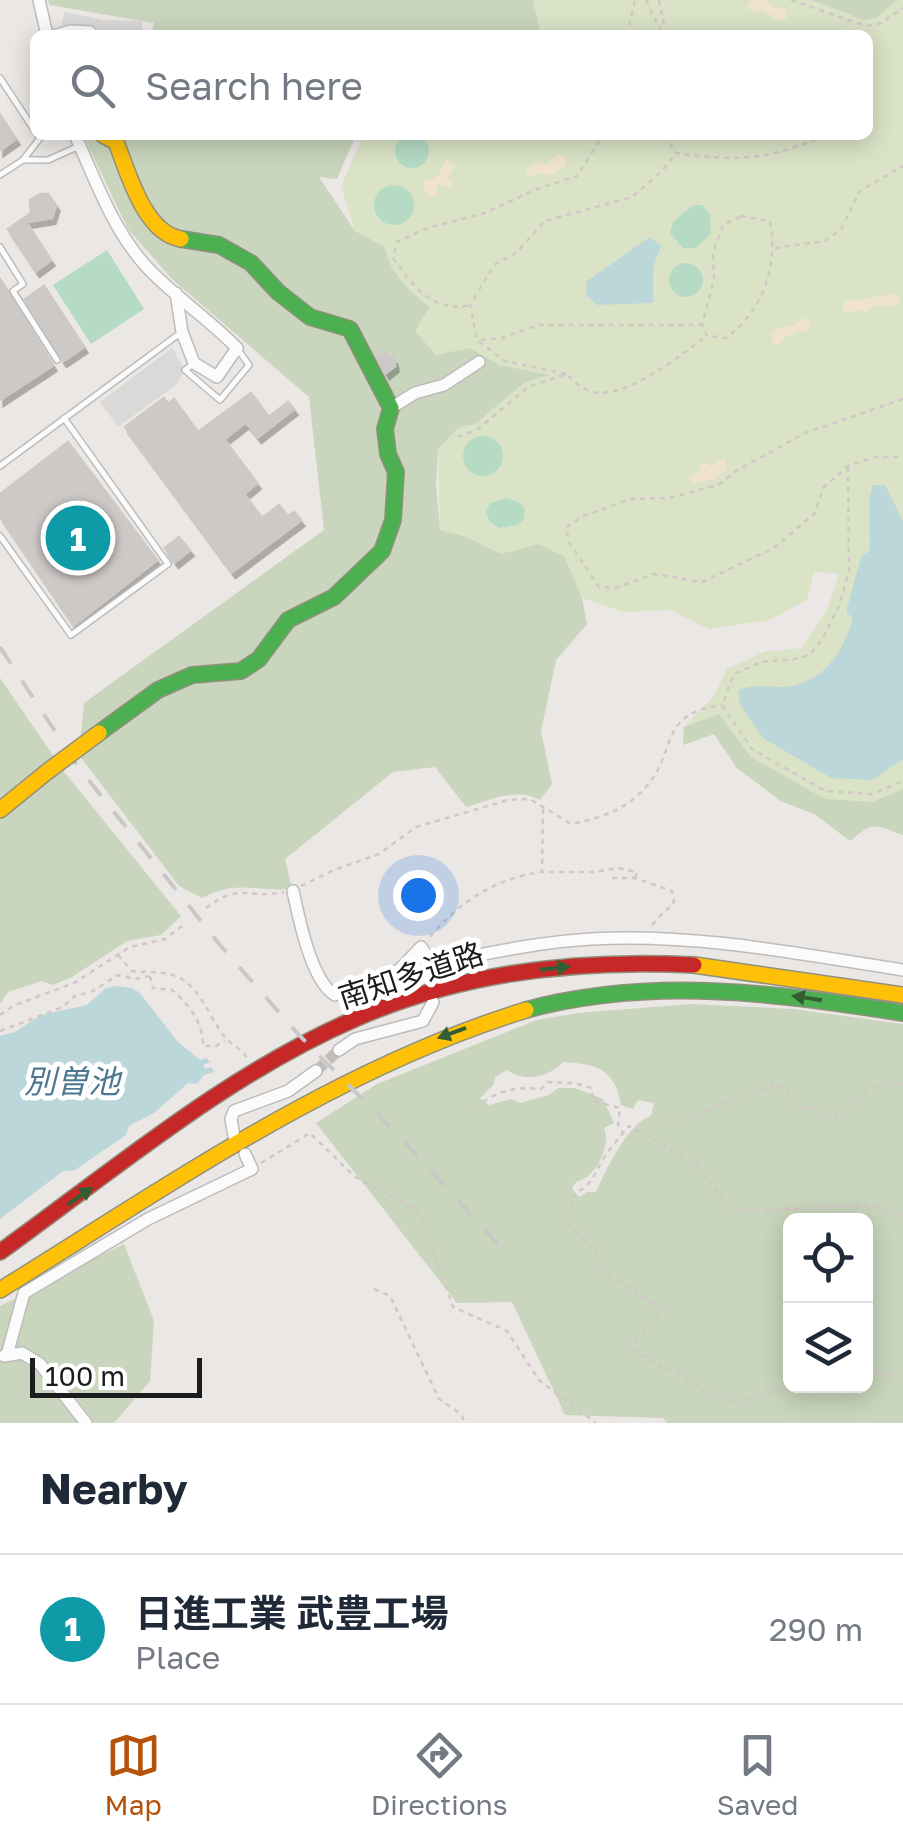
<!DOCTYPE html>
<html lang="en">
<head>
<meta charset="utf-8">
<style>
  body { margin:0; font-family:"Golos Text","Noto Sans JP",sans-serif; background:#f2f2f3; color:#1f2937 }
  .controls { position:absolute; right:30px; bottom:30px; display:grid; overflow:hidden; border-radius:15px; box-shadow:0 5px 25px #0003 }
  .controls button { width:90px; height:90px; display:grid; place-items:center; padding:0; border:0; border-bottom:2px solid #e0e1e3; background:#fff; color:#1f2937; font:50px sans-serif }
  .scale { position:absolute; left:30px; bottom:25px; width:172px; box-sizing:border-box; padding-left:10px; border:5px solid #1c1c1c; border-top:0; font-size:28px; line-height:35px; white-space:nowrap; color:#1c1c1c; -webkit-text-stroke:8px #fff; paint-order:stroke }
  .you { position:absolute; left:418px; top:895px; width:35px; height:35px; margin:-25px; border:8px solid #fff; border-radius:50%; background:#1a73e8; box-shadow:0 0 0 15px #1a73e833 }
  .badge { display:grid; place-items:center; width:65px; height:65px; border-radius:50%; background:#b45309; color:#fff; font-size:32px; font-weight:700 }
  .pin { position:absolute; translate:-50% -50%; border:5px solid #fff; box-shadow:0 2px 10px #0006 }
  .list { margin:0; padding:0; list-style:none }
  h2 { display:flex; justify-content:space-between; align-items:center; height:130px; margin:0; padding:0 40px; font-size:42px }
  h2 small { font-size:32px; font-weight:400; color:#747a83 }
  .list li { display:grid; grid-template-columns:65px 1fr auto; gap:30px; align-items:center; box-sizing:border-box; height:150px; padding:0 40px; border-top:2px solid #e0e1e3 }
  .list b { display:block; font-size:38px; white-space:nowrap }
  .list p { margin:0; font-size:32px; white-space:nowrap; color:#747a83 }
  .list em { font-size:32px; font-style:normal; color:#747a83 }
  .icon { flex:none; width:55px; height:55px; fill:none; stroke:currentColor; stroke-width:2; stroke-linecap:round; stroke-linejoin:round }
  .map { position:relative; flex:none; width:903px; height:1423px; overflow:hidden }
  .search { position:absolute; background:#fff; box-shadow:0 5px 25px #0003; left:30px; right:30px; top:30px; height:110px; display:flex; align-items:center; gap:25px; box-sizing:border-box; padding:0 35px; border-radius:15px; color:#747a83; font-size:38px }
  .sheet { height:280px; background:#fff }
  nav { display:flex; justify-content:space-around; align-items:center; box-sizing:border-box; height:140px; border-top:2px solid #e0e1e3; background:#fff; font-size:28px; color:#747a83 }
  nav a { display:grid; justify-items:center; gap:5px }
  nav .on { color:#b45309 }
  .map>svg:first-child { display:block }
</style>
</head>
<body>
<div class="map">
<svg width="903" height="1423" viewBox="0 0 903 1423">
  <defs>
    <filter id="shadow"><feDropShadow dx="3.5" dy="6" stdDeviation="0" flood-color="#0004"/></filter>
  </defs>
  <rect width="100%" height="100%" fill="#eae7e4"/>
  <path fill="#dae3c6" d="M533,0H903V835C875,826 876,819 850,841L816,815L781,801L737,768L714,734L683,745L684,727L714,696L727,669L764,652L802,648L827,610L839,574L814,572L807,600L769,620L709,629L671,610L623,612L582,598L565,557L501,554L467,537L440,530L438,449L458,428L475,424L525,382L547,375L499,365L470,348L436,356L415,331L430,307C409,291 390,274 385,247L355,231L341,186L364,135H868V35H541Z"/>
  <path fill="#c9d5bc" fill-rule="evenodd" d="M48,0H533L541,35H151L154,23L50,5Z
    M812,0H897L876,18L864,20Z
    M83,135L128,140L129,135H356L337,179L319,177L355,231L385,247C390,274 409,291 430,307L415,331L436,355L470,348L499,365L549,375L525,382L475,424L458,428L438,449L436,485L440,530L467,537L501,554L539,544L565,557L582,598L587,624L556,660L541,731L552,784L540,800C518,787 490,800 466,807L435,767L393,772L285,859L292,889C253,892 240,879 202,898L179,886L79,755L84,703L324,530L309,397L172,279L128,229Z
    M0,678L65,773L181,916L161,935L127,941L72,977L53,985L42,981L8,992L0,1004Z
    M719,714L751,757L825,799L872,802L903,789V835C875,826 876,819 850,841L816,815L781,801L737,768L714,734L683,745L684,727Z
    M691,1004L792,1009L903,1024V1423H667L663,1418L565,1415L512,1302L457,1303L316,1123L377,1084L537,1020L578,1013ZM563,1062C596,1064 615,1068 621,1105L633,1109L638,1100L654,1103L651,1116C628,1123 606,1170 596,1192H587L579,1197L572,1189L576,1182C596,1177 611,1147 604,1128L614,1123L603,1099L575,1088H558L549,1095L520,1103L511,1099L489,1105L480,1098L493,1085L495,1077L507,1070C523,1083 550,1077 563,1062ZM790,1220H866V1386H790Z
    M124,1244L154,1321L150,1381L114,1423H0V1306Z"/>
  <path fill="#f0e3cb" d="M751,0H767L773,8L782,7L787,11L786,19L778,21L762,9L753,12L747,7Z
    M558,153L565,157V166L551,175L539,173L528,177L526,171L533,163L547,164Z
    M447,159L455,167L447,178L452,183L449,188L439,184L436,188L438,196L430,198L421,183L437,177Z
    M893,294L900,299L899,305H875L865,313L858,309L849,313L843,311L842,305L848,301Z
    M804,318L810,320V327L805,332L797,331L792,336L785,337L780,344H774L771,335L775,329L795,325Z
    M725,459L727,468L715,479L692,484L688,478L700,471L701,464L706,463L712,467L720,460Z"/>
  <path fill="#b5dbc5" d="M395 151a17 17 0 1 1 34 0a17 17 0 1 1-34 0Z
    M374 205a20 20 0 1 1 40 0a20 20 0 1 1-40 0Z
    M693,205H702L710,215L711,234L696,248H683L670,233L673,222Z
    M107,250L144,309L91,344L53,285Z
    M669 280a17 17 0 1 1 34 0a17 17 0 1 1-34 0Z
    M463 456a20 20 0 1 1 40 0a20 20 0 1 1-40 0Z
    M507,498L520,503L525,510L524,519L517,525L499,528L490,522L486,512L490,503Z"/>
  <path fill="#dad9d8" d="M65,12L102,20L142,21V35H61L59,30Z
    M172,348L185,370L176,385L118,427L100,402Z"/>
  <path fill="#bcd7d9" d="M650,237L661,246L653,268V303L597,305L586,295L587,281Z
    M873,485H885L903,521V759L872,780L831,778L763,738L739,703V690C755,684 761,687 778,687C821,687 842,655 853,618L846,612L861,557L870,550L869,499Z
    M116,986L132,988L140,993L177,1041L200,1060L207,1058L210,1062L203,1065L206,1069L211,1067L214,1072L204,1075L197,1084L188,1083L154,1113L129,1126L126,1135L75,1170L63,1171L0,1219V1036L15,1032L41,1015L87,1005L106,988Z"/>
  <path fill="#ccc9c7" stroke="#ccc9c6" stroke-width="2.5" filter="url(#shadow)" d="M0,115L16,139L0,150Z
    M41,194H48L56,205L52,218L26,222L51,260L36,271L8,229L31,213L30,200Z
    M0,279L53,365L0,400Z
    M44,286L84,347L63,361L25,299Z
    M385,353L394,359L395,366L386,373L377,357Z
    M251,393L269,417L288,402L294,409L258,437L246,422L224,439L257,483L244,494L262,518L279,505L288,516L294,512L301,520L232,572L125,427L164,398L168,404L174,399L198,432Z
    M68,442L157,560L74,625L0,516V494Z
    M179,537L190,550L175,562L165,548Z"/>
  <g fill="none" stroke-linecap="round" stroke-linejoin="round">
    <path stroke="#c1bebc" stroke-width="11" stroke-dasharray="11 5.5" stroke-linecap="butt" d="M316,1071L339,1050"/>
    <defs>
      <path id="lane" d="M48,34L71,28L91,29L97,35
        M134,35H142
        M0,78L35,131
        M23,160H48L77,147
        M0,175L23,160L40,138L38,135
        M0,247L23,284L13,291L57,360
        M193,364L185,370L220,400L249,365L239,351
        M0,466L179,334
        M0,536L71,635L168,564L64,418"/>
      <path id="street" d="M39,0L47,35
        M75,135C95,179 112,228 145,265C172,295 208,318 237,348L217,377L194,363L182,332L176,293
        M391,408L415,393L444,385L479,362
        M293,891C299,918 311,981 335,995L399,970L421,947L426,955L439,963C489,953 539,942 591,939C695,933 800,954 903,970
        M339,1050L355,1039L423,1021L433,1002
        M234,1136L231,1119L234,1111L288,1091L316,1071
        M7,1355L24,1293L148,1219L252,1169L245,1154
        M4,1356L22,1353L40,1364L86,1423"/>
      <path id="fast" d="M99,733L158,690L192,675L241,671L259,659L288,620L334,597L382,551L393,520L396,472L388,454L385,429L391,408L350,329L310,317L278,292L251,263L219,245L181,239
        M526,1010C652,976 776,993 903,1013"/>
      <path id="slow" d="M103,135L116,142C128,172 144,233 181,239
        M0,810L48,771
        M694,965L903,995
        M0,1290C168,1186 335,1069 526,1010"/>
      <path id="jam" d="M0,1252C114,1170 227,1074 357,1018C463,972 579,959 694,965"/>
    </defs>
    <use href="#lane" stroke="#bdbcbb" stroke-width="8"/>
    <use href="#street" stroke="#bdbcbb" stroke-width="14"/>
    <use href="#fast" stroke="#91907f" stroke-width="18"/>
    <use href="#slow" stroke="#91907f" stroke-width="18"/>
    <use href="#jam" stroke="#91907f" stroke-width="18"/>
    <path stroke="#d3c6c7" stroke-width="2.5" stroke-dasharray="5 5" stroke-linecap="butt" d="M646,0L663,35
      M659,0L666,35
      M791,0L866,26L881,23L903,8
      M627,35L635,0
      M664,135L676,153C738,162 769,160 826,135
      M741,216L770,221C778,266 764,310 726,338L707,336L702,325L714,279L713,253L723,225Z
      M775,248L825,241L841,229L860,191L903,166
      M468,306C431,311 413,286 393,258L397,242L427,228L485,213L537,189L577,176L603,135
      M481,340L502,338L539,325H701
      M566,374L505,361L477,340L470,305L494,265L517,252L545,221L632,197L662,171L676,153
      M903,399L805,433L736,471L718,485L669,498L631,499L581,517L566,528L569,542L599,587L616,588L654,574L702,582L774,548L815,513L823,488L848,466L875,457H903
      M458,437L478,429L528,387L566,374C572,378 578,386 585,389C617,407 680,356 705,337
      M848,467L849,571L839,606L822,640L811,653L802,658L761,662L734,674L722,705L752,749L825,791L872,794L903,781
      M543,809L542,872H595L618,868L637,872L635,878
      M612,878H635L672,891L674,901C668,912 656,916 651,928
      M301,886L334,870L379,854L416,827L508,800L530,799L571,824C601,818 626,810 647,786C677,751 658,713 722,705
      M206,908C242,881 246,900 284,892
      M430,937C460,901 495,879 541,872
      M118,955L132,971C146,973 160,971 173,975C200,984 208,1016 224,1036C231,1045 240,1047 247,1058
      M150,976L153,988L172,990C189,1004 203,1023 203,1046H216L225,1040
      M0,1015L13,1006L74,983L130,947L165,939L186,923
      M0,1031L63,1007L73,997L93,991L118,975L135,979L149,976
      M475,1108C497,1091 514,1086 541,1089L548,1082L574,1083L592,1088L593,1101L620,1108L618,1126L622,1132
      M666,1120H681L773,1085L785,1088L795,1107L815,1109L830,1120L843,1114L869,1087L903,1084
      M261,1163L310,1133L354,1176L411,1207L424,1223L453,1307L507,1331L539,1380L596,1423
      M374,1289L390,1296L439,1399L461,1414L465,1423
      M866,1373L903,1377
      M790,1384L739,1403L706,1392L683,1375L659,1366L628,1347L662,1311L661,1307L598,1270L595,1250L569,1225L575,1193C591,1186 594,1175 602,1161C609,1149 620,1137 629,1126L695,1163L729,1208L749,1211L876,1205L903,1215"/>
    <use href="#lane" stroke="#fcfbfb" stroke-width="5"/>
    <use href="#street" stroke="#fcfbfb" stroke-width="11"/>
    <use href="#fast" stroke="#4caf50" stroke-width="15"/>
    <use href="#slow" stroke="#ffc107" stroke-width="15"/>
    <use href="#jam" stroke="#c62828" stroke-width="15"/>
    <path stroke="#c9c8c8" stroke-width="4" stroke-dasharray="20 20" stroke-linecap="butt" d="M0,647L79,768L220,945L298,1034L398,1135L498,1244"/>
    <defs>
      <path id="slow-bridge" d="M48,771L99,733"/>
    </defs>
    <use href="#slow-bridge" stroke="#91907f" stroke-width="18" stroke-linecap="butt"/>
    <use href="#slow-bridge" stroke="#ffc107" stroke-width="15"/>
  </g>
  <defs><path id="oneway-solid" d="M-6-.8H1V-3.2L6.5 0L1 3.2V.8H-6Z" transform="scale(2.5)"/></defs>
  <g fill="#325e33">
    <use href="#oneway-solid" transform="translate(555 968) rotate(-7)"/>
    <use href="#oneway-solid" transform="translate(807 998) rotate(-171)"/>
    <use href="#oneway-solid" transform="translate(452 1033) rotate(160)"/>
    <use href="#oneway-solid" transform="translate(80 1196) rotate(-35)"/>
  </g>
  <g text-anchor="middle" stroke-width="10" stroke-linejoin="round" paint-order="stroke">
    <g font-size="30" fill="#1c1c1c" stroke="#fff">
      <text transform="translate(411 976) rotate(-18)" y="10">南知多道路</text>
    </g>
    <g font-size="32" font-style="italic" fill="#4e7891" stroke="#fff">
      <text x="72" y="1093">別曽池</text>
    </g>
  </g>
</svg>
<div class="controls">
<button><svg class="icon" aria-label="locate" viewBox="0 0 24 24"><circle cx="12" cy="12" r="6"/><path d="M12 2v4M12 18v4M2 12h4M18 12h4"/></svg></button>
<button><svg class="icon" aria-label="layers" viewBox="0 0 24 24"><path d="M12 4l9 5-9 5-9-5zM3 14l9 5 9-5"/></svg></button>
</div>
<div class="scale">100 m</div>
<div class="you"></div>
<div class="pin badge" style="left:78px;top:538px;background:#0f9aa8">1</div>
<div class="search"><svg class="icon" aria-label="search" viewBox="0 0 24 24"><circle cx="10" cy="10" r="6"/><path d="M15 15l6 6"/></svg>Search here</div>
</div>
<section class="sheet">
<h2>Nearby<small></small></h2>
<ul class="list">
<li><span class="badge" style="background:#0f9aa8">1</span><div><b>日進工業 武豊工場</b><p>Place</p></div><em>290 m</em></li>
</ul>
</section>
<nav>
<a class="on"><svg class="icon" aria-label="map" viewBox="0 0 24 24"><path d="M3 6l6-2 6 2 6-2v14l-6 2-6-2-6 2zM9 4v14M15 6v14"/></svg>Map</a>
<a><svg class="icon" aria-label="directions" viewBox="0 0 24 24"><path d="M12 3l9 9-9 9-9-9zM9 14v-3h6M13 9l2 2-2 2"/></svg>Directions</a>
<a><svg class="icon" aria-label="saved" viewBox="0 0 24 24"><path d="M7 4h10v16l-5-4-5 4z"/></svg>Saved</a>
</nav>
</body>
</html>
